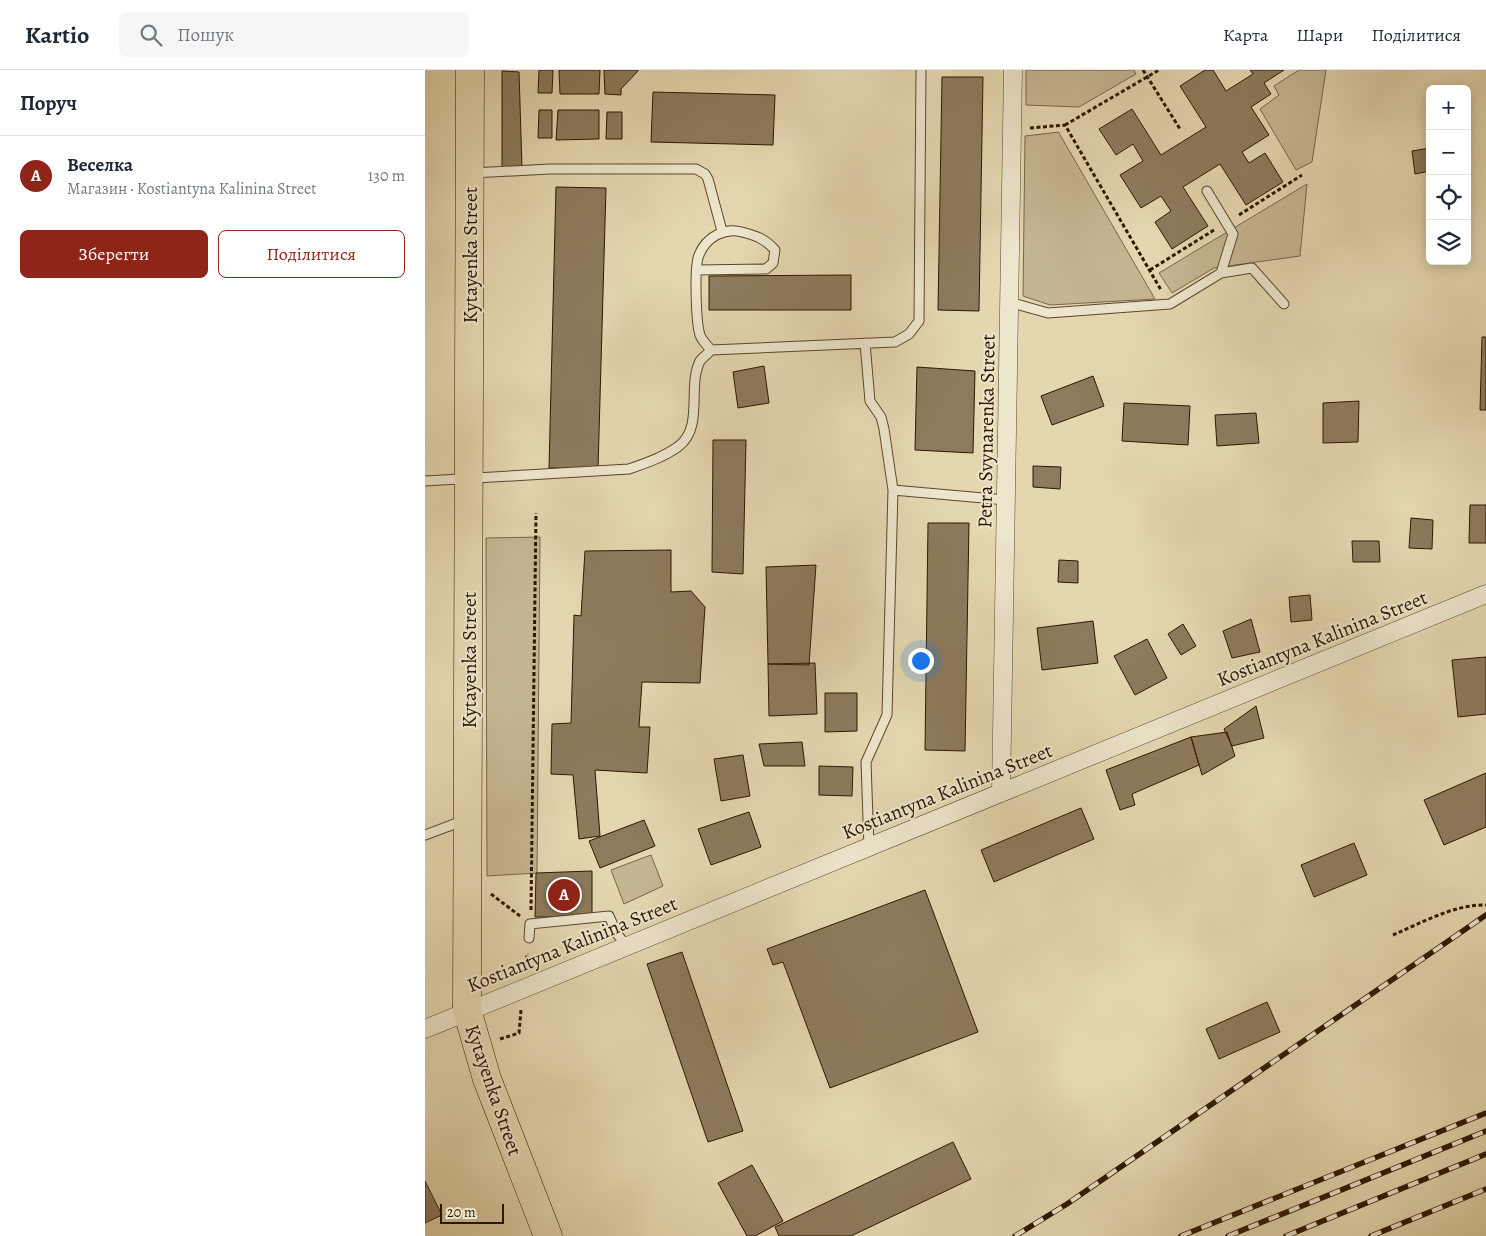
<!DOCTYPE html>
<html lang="uk">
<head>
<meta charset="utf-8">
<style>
  body { margin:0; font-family:Alegreya,serif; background:#f6f6f7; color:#1f2937 }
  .controls { position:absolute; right:15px; top:15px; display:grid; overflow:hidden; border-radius:8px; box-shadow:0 2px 12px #0003 }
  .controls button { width:45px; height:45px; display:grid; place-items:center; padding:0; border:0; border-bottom:1px solid #e0e1e3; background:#fff; color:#1f2937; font:25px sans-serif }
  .scale { position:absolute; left:15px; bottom:12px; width:64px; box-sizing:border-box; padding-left:5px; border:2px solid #2c1700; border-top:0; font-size:14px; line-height:18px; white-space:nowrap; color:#2c1700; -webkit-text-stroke:4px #ede5cc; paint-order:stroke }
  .you { position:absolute; left:495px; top:590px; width:18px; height:18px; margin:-12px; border:4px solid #fff; border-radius:50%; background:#1a73e8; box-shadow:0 0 0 8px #1a73e833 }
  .badge { display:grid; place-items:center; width:32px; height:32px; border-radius:50%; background:#8f2418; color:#fff; font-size:16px; font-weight:700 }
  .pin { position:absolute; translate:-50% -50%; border:2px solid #fff; box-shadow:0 1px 5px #0006 }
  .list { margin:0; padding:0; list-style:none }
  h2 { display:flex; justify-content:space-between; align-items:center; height:65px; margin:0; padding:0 20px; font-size:21px }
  h2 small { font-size:16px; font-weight:400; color:#747a83 }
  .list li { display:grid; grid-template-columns:32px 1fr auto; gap:15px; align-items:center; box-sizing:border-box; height:80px; padding:0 20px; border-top:1px solid #e0e1e3 }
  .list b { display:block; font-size:19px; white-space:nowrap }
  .list p { margin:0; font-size:16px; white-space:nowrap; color:#747a83 }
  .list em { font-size:16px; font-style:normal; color:#747a83 }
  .actions { display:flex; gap:10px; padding:15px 20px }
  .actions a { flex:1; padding:11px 0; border:1px solid #8f2418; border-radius:8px; text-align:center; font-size:18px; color:#8f2418 }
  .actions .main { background:#8f2418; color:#fff }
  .icon { flex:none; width:28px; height:28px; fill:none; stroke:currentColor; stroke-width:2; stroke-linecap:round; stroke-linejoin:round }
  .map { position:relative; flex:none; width:1061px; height:1166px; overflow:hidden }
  header { display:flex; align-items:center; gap:30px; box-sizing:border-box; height:70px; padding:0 25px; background:#fff; border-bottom:1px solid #e0e1e3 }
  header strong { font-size:24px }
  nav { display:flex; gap:28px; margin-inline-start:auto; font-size:18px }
  .search { width:350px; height:45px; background:#f6f6f7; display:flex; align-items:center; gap:12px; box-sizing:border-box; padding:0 18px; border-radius:8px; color:#747a83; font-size:19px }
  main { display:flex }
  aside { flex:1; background:#fff }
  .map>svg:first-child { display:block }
</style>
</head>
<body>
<header>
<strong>Kartio</strong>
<div class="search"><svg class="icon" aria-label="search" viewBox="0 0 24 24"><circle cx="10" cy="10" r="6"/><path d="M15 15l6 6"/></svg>Пошук</div>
<nav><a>Карта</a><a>Шари</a><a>Поділитися</a></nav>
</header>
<main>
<aside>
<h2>Поруч<small></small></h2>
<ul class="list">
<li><span class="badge">A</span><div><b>Веселка</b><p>Магазин · Kostiantyna Kalinina Street</p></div><em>130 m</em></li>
</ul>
<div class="actions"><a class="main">Зберегти</a><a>Поділитися</a></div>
</aside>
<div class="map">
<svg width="1061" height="1166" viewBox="0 0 1061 1166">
  <rect width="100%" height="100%" fill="#e4d7b0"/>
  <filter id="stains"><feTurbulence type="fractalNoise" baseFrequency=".004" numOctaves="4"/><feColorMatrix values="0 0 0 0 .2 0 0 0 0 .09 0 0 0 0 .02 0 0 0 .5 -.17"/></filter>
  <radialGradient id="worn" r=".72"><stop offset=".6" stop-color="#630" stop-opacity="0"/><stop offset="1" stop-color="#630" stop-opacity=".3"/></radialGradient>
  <path fill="#c5b692" stroke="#786649" d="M601,0H709L711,4L654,37L601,35Z
    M874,0H901L887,92L871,100L835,39L854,25L849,16Z
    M634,62V63L730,229L625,235L598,226L600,66Z
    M882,114L875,186L789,198L747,223L734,203Z
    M115,467L112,803L62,806L61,468Z
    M226,785L238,816L199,834L186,800Z"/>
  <path fill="#8c7b5c" stroke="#2c1700" d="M114,0H128L127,23H113Z
    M134,0H175L174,24H135Z
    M179,0H213V1L196,19V25L180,24Z
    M780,0H788L801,21L828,4L825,0H859L839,13L846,24L826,37L844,65L817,82L824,93L840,83L858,112L821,135L795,94L758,117L783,156L747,179L730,152L746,141L736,126L716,138L695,105L718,91L708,74L691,85L674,59L707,39L736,85L781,57L755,16Z
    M77,1L94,2L97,98H77Z
    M517,7H558L554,241L513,240Z
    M228,22L350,25L348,75L226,72Z
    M114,40H127V68H113Z
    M133,40H174V69L131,70Z
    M182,42H197V69H181Z
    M1005,78V101L990,104L987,81Z
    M131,117L181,118L173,399L124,398Z
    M426,205V240H284V206Z
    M1057,267H1061V340H1055Z
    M339,296L344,333L313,338L308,302Z
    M492,297L550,301L548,383L490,380Z
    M668,306L679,336L627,355L616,326Z
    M934,331L933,372L898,373V333Z
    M699,333L765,336L763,375L697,371Z
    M831,343L834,373L792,376L790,345Z
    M288,370H321L318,504L287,502Z
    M608,396L636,397L635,419L608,417Z
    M1045,435H1061V473H1044Z
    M986,448L1008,450L1007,479L984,478Z
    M503,453H544L540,681L500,680Z
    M927,471H954L955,492H928Z
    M246,480V522L266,521L280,537L275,613L217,612L214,657H225L222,703L170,700L175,766L154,769L148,705L126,704L127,654L146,653L149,545L156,546L160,481Z
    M634,490L653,491V513L633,512Z
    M391,495L384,595L343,594L341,497Z
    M885,525L887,550L866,552L864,527Z
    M826,549L835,582L807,588L798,561Z
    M668,551L673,593L617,600L612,558Z
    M758,554L771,576L756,585L743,564Z
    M722,569L742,608L710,625L689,586Z
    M1061,587V644L1033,647L1027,590Z
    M390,593L392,644L344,646L343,594Z
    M400,623H432V661L400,662Z
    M831,636L839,668L807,676L799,659Z
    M802,662L810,686L777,705L766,667Z
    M766,667L774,695L707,724L710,735L695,740L681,700Z
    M377,672L380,696H339L334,674Z
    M318,685L325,726L296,731L289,689Z
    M394,696L428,697L427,726L394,725Z
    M1061,703V757L1019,775L999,730Z
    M656,738L669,769L569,812L556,780Z
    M324,742L336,777L286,795L273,759Z
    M219,750L230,776L175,798L164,771Z
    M929,773L942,805L889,827L876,795Z
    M167,801V847H110L111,803Z
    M500,820L553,962L405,1018L358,892L348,895L342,879Z
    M257,882L318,1061L283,1072L222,894Z
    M842,932L855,962L794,989L781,959Z
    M528,1072L546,1109L426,1166H354L350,1157Z
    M327,1095L358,1151L330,1166H322L293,1113Z
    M0,1111L17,1145L0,1153Z"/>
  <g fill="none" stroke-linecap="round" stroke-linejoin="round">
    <defs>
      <path id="lane" d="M47,103L125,99H271L280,104L283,109L297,161
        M272,200L341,199L348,193L350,180C340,169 332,166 317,162C300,157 281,167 274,185C269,196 271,253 275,265C277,271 283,276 286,280
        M796,203L827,198L859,234
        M584,232L623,243L745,234L796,203L808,164L782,121
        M440,273L445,331L456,347L459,359L468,420L462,645L441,692L444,777
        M0,411L204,399C221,393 239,387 254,376C279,356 262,317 275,291C278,287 283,284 286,280L470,272L484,264L494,251L496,0
        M468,420L581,430
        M0,765L40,750
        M104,868L105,854L184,846L192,864L201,875"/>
      <path id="street" d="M576,723L588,0
        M0,959L1061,524"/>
      <path id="primary" d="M45,0L42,940L62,1009L123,1166"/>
    </defs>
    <use href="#lane" stroke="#5a472c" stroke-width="11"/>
    <use href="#street" stroke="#5a472c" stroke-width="19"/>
    <use href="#primary" stroke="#2c1700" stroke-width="29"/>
    <path stroke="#2c1700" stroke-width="3" stroke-dasharray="4 2.5" stroke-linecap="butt" d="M718,0L755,59
      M640,55L734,0
      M605,58L640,55L736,220
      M814,145L877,105
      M725,200L789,160
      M66,824L95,846
      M106,840L111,443
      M968,865C996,853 1030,834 1061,835
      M101,896L102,883
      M75,969L94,963L96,940"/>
    <use href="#lane" stroke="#ede5cc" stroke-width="9"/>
    <use href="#street" stroke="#ede5cc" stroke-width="18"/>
    <use href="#primary" stroke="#e4d7b0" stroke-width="28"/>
    <defs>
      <path id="rail" d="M590,1166L642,1134L1061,845
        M756,1166L1061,1043
        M803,1166L1061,1061
        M861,1166L1061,1084
        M946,1166L1061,1119"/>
    </defs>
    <use href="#rail" stroke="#2c1700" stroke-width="5.5"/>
    <use href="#rail" stroke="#ede5cc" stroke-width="4" stroke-dasharray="11" stroke-linecap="butt"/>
  </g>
  <g text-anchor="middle" stroke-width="4" stroke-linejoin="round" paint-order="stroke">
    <g font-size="20" fill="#2c1700" stroke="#ede5cc">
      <text transform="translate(45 185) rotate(-90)" y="7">Kytayenka Street</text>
      <text transform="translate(561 361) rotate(-89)" y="7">Petra Svynarenka Street</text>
      <text transform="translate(897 568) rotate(-22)" y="7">Kostiantyna Kalinina Street</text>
      <text transform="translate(44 590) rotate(-90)" y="7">Kytayenka Street</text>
      <text transform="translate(522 721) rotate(-22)" y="7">Kostiantyna Kalinina Street</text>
      <text transform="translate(147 874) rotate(-22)" y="7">Kostiantyna Kalinina Street</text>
      <text transform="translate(69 1020) rotate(71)" y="7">Kytayenka Street</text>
    </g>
  </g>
  <rect width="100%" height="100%" filter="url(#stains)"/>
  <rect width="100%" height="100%" fill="url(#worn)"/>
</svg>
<div class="controls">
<button>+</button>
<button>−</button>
<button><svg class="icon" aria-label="locate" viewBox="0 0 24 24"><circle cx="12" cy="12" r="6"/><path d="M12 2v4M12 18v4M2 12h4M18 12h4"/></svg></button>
<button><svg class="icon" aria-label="layers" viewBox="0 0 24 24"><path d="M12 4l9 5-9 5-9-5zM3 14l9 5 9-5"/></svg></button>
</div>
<div class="scale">20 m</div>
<div class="you"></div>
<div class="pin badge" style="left:139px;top:825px">A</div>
</div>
</main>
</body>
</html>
